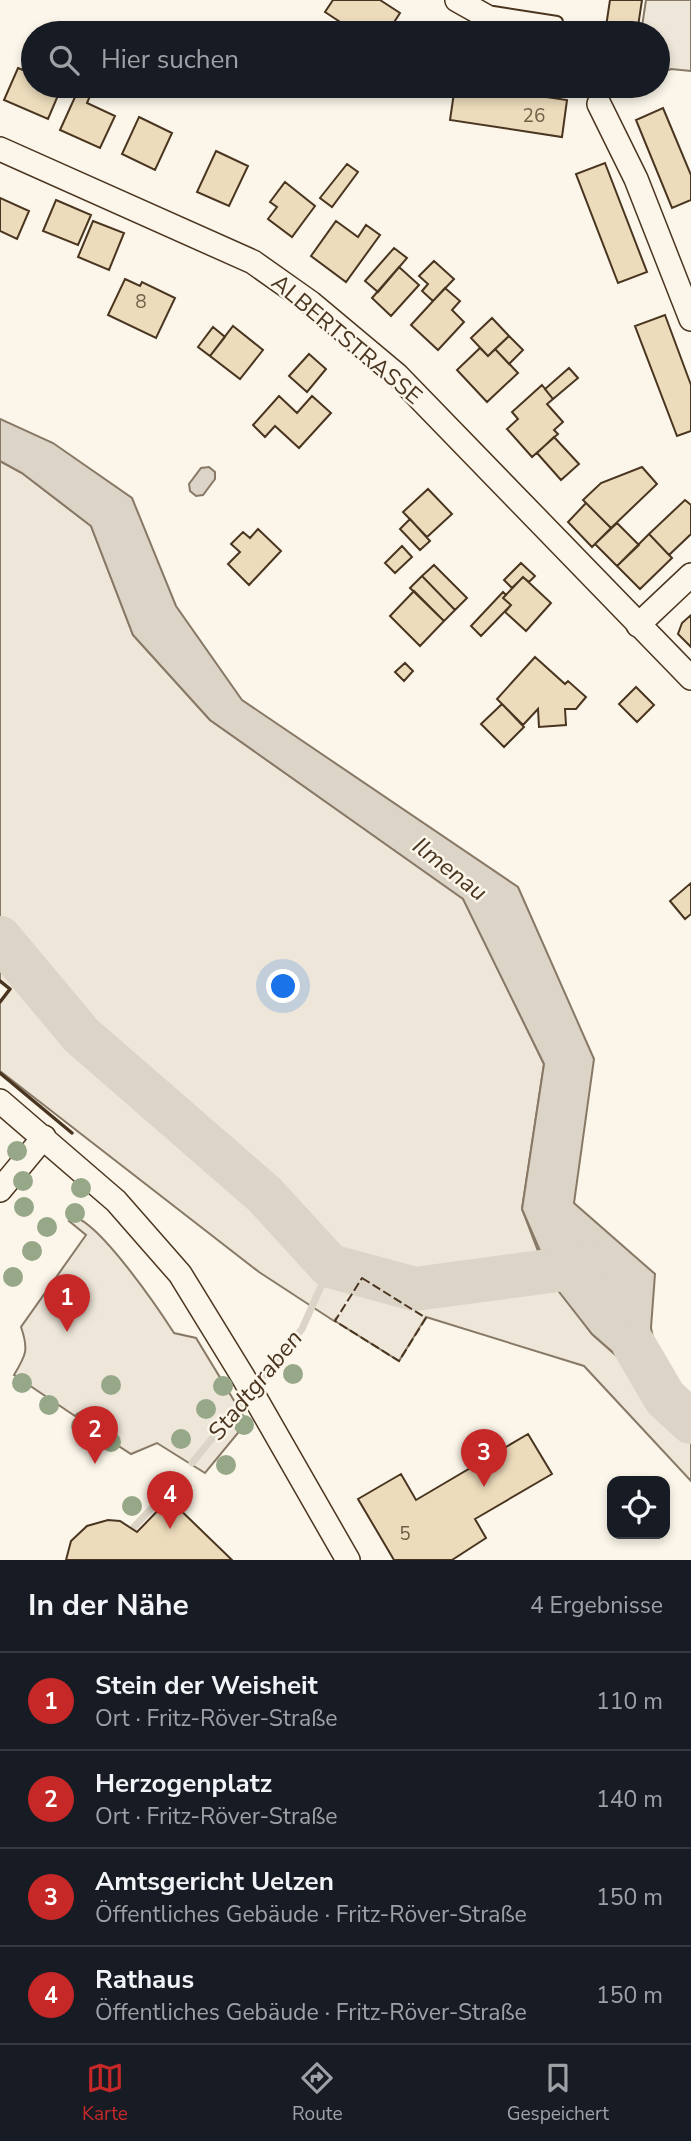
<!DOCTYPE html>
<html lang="de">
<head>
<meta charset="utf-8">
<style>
  body { margin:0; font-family:"Nunito Sans",sans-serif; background:#20242c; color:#f1f3f6 }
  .controls { position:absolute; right:21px; bottom:21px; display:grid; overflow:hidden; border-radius:14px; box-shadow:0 4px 10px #0003 }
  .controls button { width:63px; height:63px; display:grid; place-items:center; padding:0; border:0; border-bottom:2px solid #363941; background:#171b24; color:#f1f3f6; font:35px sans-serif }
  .you { position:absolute; left:284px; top:987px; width:24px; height:24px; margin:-18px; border:5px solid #fff; border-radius:50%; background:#1a73e8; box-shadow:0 0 0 10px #1a73e833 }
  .badge { display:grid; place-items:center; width:46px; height:46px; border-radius:50%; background:#c62828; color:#fff; font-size:23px; font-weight:700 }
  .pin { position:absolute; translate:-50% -58px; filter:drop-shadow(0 2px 4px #0008) }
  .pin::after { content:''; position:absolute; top:37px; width:24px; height:21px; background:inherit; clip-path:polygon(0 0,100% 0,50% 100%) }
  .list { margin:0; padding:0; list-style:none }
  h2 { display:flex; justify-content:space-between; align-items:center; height:91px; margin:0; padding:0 28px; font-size:30px }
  h2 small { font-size:23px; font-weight:400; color:#9ea1a6 }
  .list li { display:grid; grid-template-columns:46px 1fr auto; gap:21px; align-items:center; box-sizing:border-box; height:98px; padding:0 28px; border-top:2px solid #363941 }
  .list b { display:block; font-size:26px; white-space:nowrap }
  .list p { margin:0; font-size:23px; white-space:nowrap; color:#9ea1a6 }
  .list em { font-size:23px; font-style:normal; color:#9ea1a6 }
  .icon { flex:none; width:38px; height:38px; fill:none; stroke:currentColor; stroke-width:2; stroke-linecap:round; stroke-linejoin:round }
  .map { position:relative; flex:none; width:691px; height:1560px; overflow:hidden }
  .search { position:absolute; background:#171b24; box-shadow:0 4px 10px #0003; left:21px; right:21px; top:21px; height:77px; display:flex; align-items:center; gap:18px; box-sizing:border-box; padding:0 24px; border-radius:38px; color:#9ea1a6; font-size:26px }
  .sheet { height:483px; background:#171b24 }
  nav { display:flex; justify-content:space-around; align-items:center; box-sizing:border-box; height:98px; border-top:2px solid #363941; background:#171b24; font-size:19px; color:#9ea1a6 }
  nav a { display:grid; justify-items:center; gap:4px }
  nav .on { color:#c62828 }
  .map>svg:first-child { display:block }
</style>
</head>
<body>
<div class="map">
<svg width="691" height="1560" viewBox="0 0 691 1560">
  <rect width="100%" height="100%" fill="#fbf6e9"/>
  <path fill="#ede6d9" stroke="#887966" stroke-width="2" d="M646,0H691V71L671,69L658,74V33H641Z
    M0,461L22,473L91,526L133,635L210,720L463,898L544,1064L522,1209L546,1272L592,1334L691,1422V1481L584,1366L426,1317L399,1361L335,1321L337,1317L334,1321L259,1272L0,1071V1002L10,989L0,980Z
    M74,1217C100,1223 158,1308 174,1333L196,1338L247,1422L205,1473L157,1443L131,1454L108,1439C117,1416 93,1399 75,1416L14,1375C26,1355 29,1350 21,1327L86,1235L69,1221Z"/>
  <path fill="#dcd4c6" stroke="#887966" stroke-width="2" d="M0,419L53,443L132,498L176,606L242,700L518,887L594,1059L574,1203L655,1274L651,1328L665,1398L592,1334L556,1288L522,1209L544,1064L463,899L210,720L133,635L91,526L22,473L0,461Z
    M209,467L215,472V479L203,495L196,496L190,491L189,484L201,468Z"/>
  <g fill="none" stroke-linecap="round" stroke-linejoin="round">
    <path stroke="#dcd4c6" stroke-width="7" d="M192,1463L302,1329L330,1266
      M134,1527L164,1495"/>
    <path stroke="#dcd4c6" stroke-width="44" d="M0,938L81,1035L265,1195L330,1266L415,1289L587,1266
      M634,1345L665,1398L691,1422"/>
  </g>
  <path fill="#ecdcbc" stroke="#4a3520" stroke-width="2" d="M333,0H380L400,13L387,33H357L325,12Z
    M610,0H642L637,33H605Z
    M18,68L33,74V86H62L48,119L4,100Z
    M80,86L93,89L87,103L115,116L100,148L60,130Z
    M455,86H471L567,100L562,137L450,120Z
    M663,108L691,175V200L672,208L636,120Z
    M139,117L172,133L155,170L122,154Z
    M216,151L248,166L229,206L197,192Z
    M605,163L647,272L618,283L576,174Z
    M347,164L358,172L332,207L320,198Z
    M285,182L315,206L292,237L268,219L277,207L270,202Z
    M0,198L29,211L17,239L0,231Z
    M56,200L91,215L78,245L43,231Z
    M93,221L124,233L109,270L78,257Z
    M336,221L358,237L366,225L380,235L346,282L311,256Z
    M394,248L407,258L378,292L365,281Z
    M434,261L454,279L433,301L422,291L428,284L419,276Z
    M399,267L419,285L391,316L372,298Z
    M125,279L140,286L142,282L175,298L156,338L108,315Z
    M445,288L460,301L452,310L464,322L438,350L411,325Z
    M665,315L691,385V431L677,436L635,326Z
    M492,318L509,336L488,356L471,338Z
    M233,326L263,350L240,379L210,356Z
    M213,327L225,337L210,356L198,347Z
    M509,336L523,350L509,364L495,349Z
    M480,348L488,356L495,349L518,373L487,402L457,370Z
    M309,354L326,369L307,392L289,376Z
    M569,368L578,378L553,399L545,389Z
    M542,385L553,399L547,404L563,422L554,430L558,434L532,457L507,429L518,419L512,412Z
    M279,396L297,413L312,396L331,413L299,448L275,426L265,437L253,425Z
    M554,437L579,464L561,480L537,453Z
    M642,467L657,484L611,528L583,500L601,483Z
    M428,489L452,514L427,537L403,512Z
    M685,500L691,505V534L669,555L649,534Z
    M586,503L611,528L592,547L568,522Z
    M410,519L430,541L420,550L400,529Z
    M617,523L639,545L617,566L595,544Z
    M258,529L281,551L249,585L228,564L240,552L231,544L243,532L250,538Z
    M649,534L672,558L640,589L617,566Z
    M402,546L412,557L395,573L385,563Z
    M521,563L535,576L529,582L523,577L512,588L504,580Z
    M434,565L467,598L455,610L422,576Z
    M422,576L455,610L444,621L410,588Z
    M523,577L551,603L526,631L505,612L511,605L503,598Z
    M414,591L444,621L420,646L390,616Z
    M503,592L506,595L503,598L511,605L481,636L471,626Z
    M691,615V647L678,634L682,623Z
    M535,657L565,684L568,681L586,697L576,709H565L566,725L539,727L538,709L523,725L497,699Z
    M405,663L413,671L404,681L395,672Z
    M636,687L654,705L637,722L619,704Z
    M502,704L524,727L504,747L481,724Z
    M691,883V914L685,919L670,901Z
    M528,1434L552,1474L475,1519L486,1538L452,1560H394L358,1499L401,1474L416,1500Z
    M169,1499L232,1560H66L71,1541L87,1526L108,1520L120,1521L137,1532Z"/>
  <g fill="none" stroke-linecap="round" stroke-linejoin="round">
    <defs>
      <path id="service" d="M493,12L557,22"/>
      <path id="minor" d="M457,0L516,33
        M599,104L636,179L691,319
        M0,149L253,262L311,303L397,375L691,678
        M638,625L691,575
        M0,1101L116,1201L180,1274L242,1375L348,1560
        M0,1190L44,1137"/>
    </defs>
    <use href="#service" stroke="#4a3520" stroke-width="14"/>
    <use href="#minor" stroke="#4a3520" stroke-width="26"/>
    <use href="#service" stroke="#fbf6e9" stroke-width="10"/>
    <use href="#minor" stroke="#fbf6e9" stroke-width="23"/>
    <path stroke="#4a3520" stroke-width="2" stroke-dasharray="9 3.5" stroke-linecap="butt" d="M362,1278L426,1318L399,1361L335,1321Z"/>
    <path stroke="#4a3520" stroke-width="3.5" d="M0,981L10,989L0,1002
      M0,1073L72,1133"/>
  </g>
  <g fill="#96a887">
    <circle cx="17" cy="1151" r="10"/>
    <circle cx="23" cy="1181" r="10"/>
    <circle cx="81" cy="1188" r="10"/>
    <circle cx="24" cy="1207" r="10"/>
    <circle cx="75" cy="1213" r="10"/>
    <circle cx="47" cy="1227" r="10"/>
    <circle cx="32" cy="1251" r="10"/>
    <circle cx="13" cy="1277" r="10"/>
    <circle cx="293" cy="1374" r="10"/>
    <circle cx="22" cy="1383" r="10"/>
    <circle cx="111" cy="1385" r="10"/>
    <circle cx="223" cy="1386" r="10"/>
    <circle cx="49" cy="1405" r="10"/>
    <circle cx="206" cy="1409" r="10"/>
    <circle cx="244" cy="1425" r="10"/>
    <circle cx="81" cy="1426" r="10"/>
    <circle cx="181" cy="1439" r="10"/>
    <circle cx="111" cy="1442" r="10"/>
    <circle cx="226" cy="1465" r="10"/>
    <circle cx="132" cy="1506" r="10"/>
  </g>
  <g text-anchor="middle" stroke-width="5" stroke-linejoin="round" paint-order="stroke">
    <g font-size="19" fill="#725f47">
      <text x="534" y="122">26</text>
      <text x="141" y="308">8</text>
      <text x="405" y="1540">5</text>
    </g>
    <g font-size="23" fill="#4a3520" stroke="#fbf6e9">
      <text transform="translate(347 339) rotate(40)" y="8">ALBERTSTRASSE</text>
    </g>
    <g font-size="24" font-style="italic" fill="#4a3520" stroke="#fbf6e9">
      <text transform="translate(450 869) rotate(38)" y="8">Ilmenau</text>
      <text transform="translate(255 1385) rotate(-51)" y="8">Stadtgraben</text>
    </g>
  </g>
</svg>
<div class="controls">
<button><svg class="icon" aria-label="locate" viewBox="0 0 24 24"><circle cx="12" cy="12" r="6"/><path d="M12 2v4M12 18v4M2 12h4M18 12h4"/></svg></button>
</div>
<div class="you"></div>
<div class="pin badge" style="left:67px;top:1332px">1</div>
<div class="pin badge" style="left:95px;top:1464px">2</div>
<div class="pin badge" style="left:484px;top:1487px">3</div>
<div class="pin badge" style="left:170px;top:1529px">4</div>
<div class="search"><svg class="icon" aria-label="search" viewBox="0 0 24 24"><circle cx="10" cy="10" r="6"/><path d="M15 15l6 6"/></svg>Hier suchen</div>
</div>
<section class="sheet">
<h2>In der Nähe<small>4 Ergebnisse</small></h2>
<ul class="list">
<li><span class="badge">1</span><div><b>Stein der Weisheit</b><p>Ort · Fritz-Röver-Straße</p></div><em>110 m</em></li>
<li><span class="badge">2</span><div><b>Herzogenplatz</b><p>Ort · Fritz-Röver-Straße</p></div><em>140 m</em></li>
<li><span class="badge">3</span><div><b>Amtsgericht Uelzen</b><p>Öffentliches Gebäude · Fritz-Röver-Straße</p></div><em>150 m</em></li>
<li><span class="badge">4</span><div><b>Rathaus</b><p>Öffentliches Gebäude · Fritz-Röver-Straße</p></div><em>150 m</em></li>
</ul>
</section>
<nav>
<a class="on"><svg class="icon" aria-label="map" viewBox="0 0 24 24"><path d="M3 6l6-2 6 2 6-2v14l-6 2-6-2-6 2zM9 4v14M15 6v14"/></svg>Karte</a>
<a><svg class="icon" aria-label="directions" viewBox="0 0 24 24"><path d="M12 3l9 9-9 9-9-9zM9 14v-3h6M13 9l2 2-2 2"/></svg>Route</a>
<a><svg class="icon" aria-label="saved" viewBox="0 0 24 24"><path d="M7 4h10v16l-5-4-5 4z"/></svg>Gespeichert</a>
</nav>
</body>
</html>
